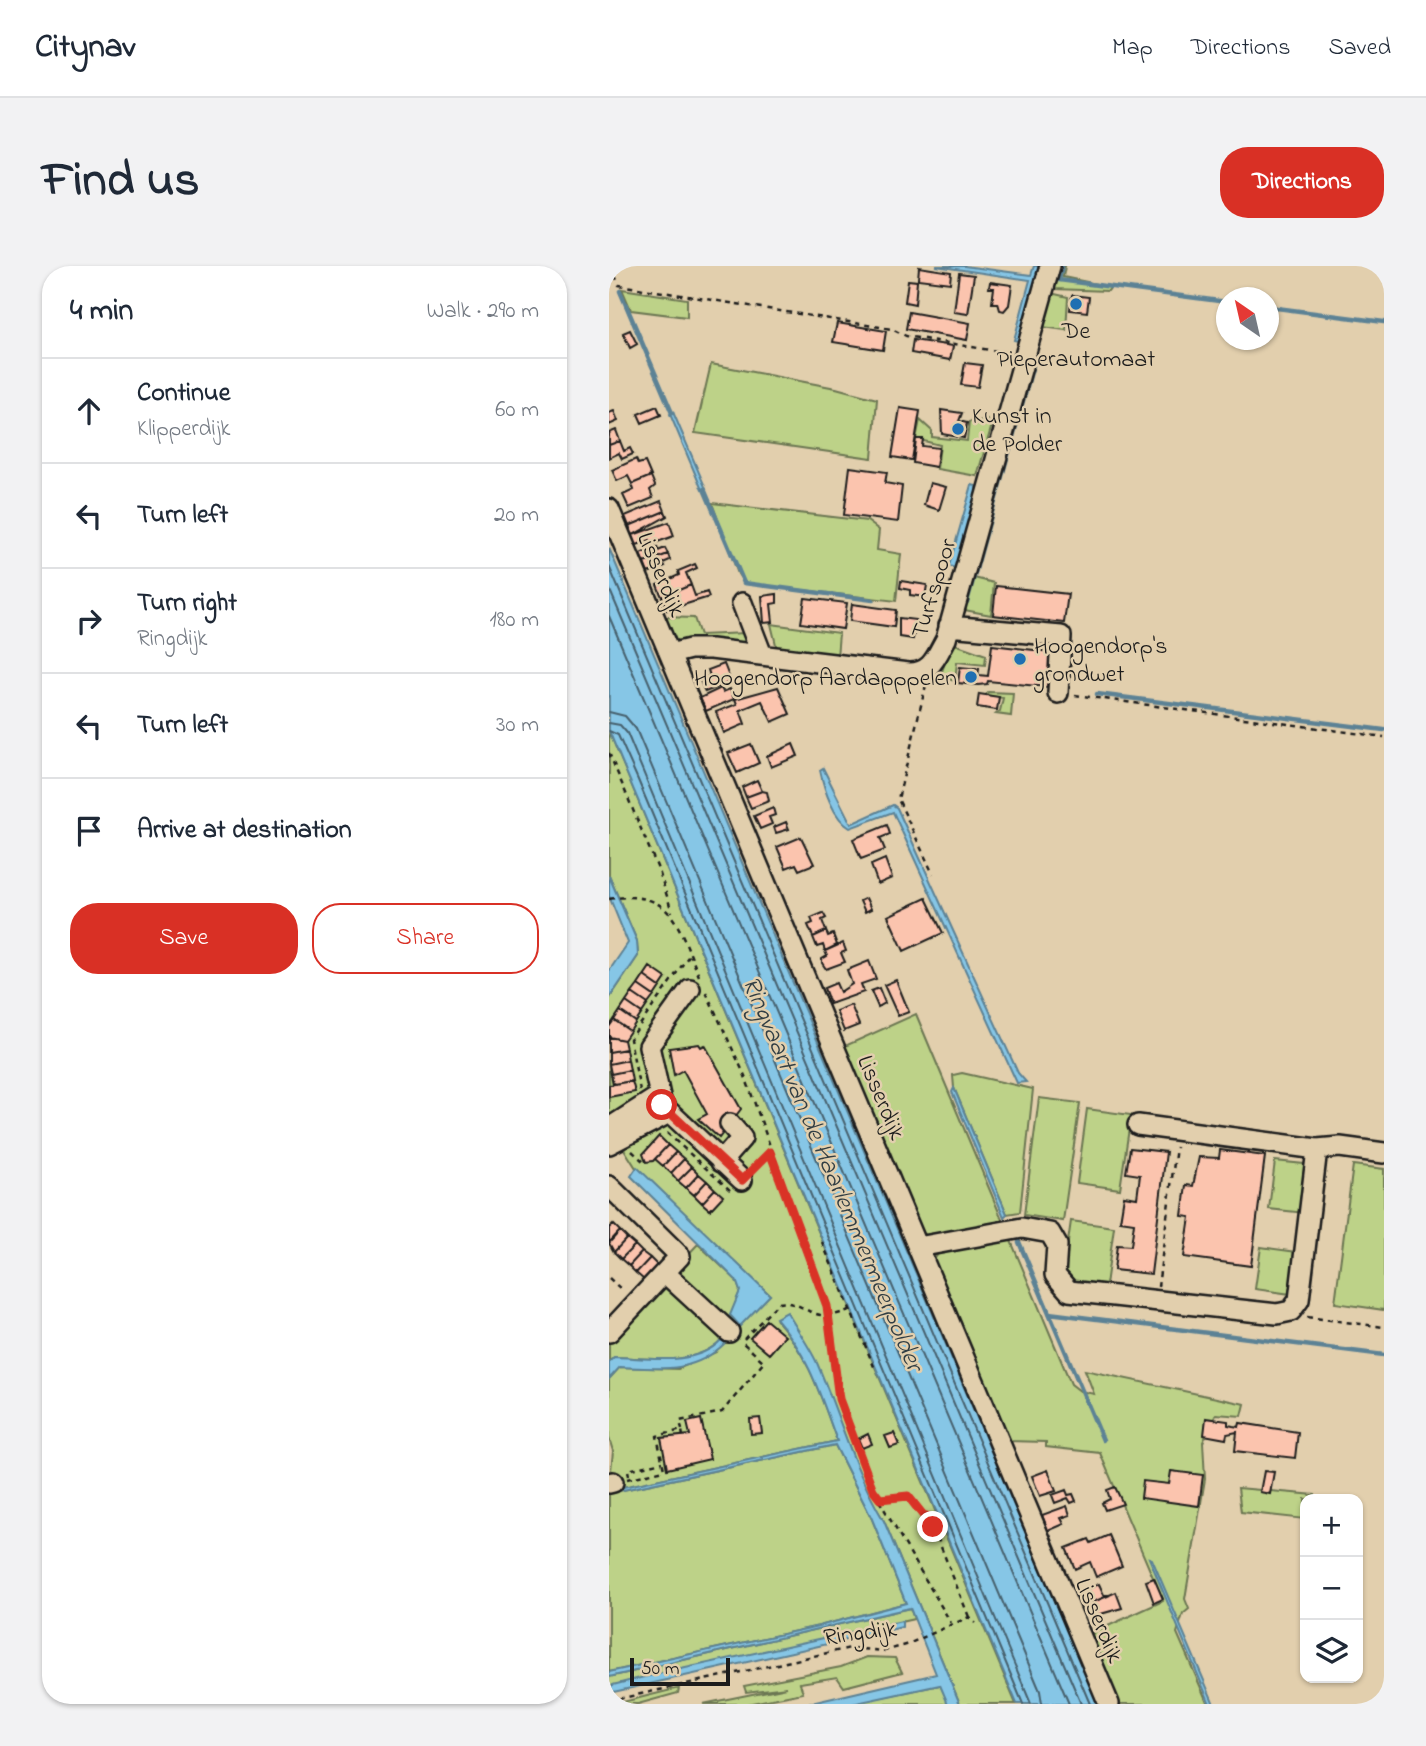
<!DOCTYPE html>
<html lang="en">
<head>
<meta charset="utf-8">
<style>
  body { margin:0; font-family:"Indie Flower",sans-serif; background:#f2f2f3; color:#1f2937 }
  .controls { position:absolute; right:21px; bottom:21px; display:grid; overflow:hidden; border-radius:14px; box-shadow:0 2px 5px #0004 }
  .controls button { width:63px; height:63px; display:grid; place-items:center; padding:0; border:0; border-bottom:2px solid #e0e1e3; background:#fff; color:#1f2937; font:35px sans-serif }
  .compass { position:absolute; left:607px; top:21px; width:63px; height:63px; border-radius:50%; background:#fff; box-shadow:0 2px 5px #0004; rotate:326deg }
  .scale { position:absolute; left:21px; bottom:18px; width:100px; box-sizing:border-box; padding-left:7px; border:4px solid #1c1c1c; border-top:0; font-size:19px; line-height:24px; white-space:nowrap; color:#1c1c1c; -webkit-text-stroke:5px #e2cfad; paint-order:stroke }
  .stop { position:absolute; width:21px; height:21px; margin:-16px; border:5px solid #d93025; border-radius:50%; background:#fff }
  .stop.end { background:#d93025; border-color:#fff; box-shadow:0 2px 7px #0008 }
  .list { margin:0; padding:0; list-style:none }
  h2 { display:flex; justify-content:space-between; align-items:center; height:91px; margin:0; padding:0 28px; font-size:30px }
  h2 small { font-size:23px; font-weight:400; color:#747a83 }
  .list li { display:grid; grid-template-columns:46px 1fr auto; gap:21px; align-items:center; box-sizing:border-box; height:105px; padding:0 28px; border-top:2px solid #e0e1e3 }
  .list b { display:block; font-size:26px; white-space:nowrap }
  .list p { margin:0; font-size:23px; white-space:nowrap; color:#747a83 }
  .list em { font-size:23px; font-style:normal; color:#747a83 }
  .actions { display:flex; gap:14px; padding:21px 28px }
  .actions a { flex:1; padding:16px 0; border:2px solid #d93025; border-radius:28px; text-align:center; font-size:24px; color:#d93025 }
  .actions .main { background:#d93025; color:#fff }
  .icon { flex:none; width:38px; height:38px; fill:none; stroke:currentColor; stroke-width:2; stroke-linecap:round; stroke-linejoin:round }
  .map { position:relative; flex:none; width:775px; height:1438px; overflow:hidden; border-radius:28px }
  header { display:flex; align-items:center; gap:42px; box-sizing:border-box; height:98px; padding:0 35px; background:#fff; border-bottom:2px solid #e0e1e3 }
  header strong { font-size:33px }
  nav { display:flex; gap:38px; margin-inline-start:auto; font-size:24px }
  .intro { display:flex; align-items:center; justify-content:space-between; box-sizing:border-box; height:168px; padding:0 42px }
  h1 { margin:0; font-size:49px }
  .button { padding:18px 32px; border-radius:28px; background:#d93025; color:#fff; font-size:24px; font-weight:700 }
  main { display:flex; gap:42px; padding:0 42px }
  aside { flex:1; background:#fff; border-radius:28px; box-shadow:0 2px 5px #0004 }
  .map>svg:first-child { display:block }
</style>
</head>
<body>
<header>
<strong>Citynav</strong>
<nav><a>Map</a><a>Directions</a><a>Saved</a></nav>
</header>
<div class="intro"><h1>Find us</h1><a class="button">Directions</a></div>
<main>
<aside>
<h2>4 min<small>Walk · 290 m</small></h2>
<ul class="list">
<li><svg class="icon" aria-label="ahead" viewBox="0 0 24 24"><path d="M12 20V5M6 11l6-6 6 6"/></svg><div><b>Continue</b><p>Klipperdijk</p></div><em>60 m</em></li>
<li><svg class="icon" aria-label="left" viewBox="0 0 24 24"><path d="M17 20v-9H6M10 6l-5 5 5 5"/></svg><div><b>Turn left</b></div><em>20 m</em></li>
<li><svg class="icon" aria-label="right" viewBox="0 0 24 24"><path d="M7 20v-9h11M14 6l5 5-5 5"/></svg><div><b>Turn right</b><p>Ringdijk</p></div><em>180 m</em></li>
<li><svg class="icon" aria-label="left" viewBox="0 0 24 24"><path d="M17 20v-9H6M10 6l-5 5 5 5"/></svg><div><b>Turn left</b></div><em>30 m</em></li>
<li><svg class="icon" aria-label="arrive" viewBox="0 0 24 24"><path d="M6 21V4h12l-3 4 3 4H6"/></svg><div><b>Arrive at destination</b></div></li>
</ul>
<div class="actions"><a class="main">Save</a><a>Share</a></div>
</aside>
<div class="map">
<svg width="775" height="1438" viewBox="0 0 775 1438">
  <rect width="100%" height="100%" fill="#e2cfad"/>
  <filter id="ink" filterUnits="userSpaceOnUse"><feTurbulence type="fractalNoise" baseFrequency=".0143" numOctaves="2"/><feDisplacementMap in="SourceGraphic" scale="14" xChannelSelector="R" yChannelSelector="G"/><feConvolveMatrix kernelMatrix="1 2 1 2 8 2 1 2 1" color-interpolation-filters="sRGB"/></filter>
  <g filter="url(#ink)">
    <path fill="#bdd288" stroke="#6c7752" stroke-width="2" d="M445,0H456L454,11L502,21L499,25L445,23L440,20Z
      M13,23L78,33V51L22,44Z
      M437,26L459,31L457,64L434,61L365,312L385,317L382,349L350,343Z
      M102,98L227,122L268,133L263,192L86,167Z
      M311,154L323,165V171L358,175L360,156L378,154L383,159L368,210L328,203L331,179L307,173Z
      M103,237L258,255L270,264L268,284L292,288L287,335L135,317L129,308Z
      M55,351L85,352L91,369L138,367L148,383L64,374Z
      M162,358L230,367L228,391L169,387Z
      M343,377L377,389L376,399L348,396L346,415L331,411Z
      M379,426L404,427L402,450L387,448L391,445L394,432L377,429Z
      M0,465L407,1438H351L275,1255L259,1229L207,1096L167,1053C200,1090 211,1128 228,1175L0,1224L4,1185L0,1172V1113L11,1101L69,1103L107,1086L112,1074C87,1101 39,1092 5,1091L0,1096V1072L89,978L127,1014L131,1025L122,1049L131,1059L161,1029L27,902L0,859V733L29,690L28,675L0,610Z
      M307,748L462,1118L471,1125L485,1128L476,1104L636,1138L633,1150L607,1148L594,1176L596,1213L576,1333L580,1343L574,1348L568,1367L599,1438H508L479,1369L554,1335L491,1187L437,1181V1176L399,1175L324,995L334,981L328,973L313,967L236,780Z
      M353,807L424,823L411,946L398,948L345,822L344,809Z
      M430,832L471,837L454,955L415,949Z
      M478,843L522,849L511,923L468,917Z
      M666,895L695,898L701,907L696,947L660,943Z
      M744,899L775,903V1044L726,1037Z
      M462,955L505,961L497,1019L465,1015L455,1004Z
      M652,981L688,986L682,1028L646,1023Z
      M226,1179L263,1253L297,1337L210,1360L0,1406V1227Z
      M629,1222L706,1229V1233H696V1253L632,1246Z
      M301,1342L305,1353L0,1420V1411Z
      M258,1391L286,1392L293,1406L235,1421L228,1411L191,1417L194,1427L138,1438H94L178,1421L137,1426L135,1420L232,1401Z
      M331,1419L341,1438H239Z
      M70,1422L69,1427L29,1438H6Z"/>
    <path fill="#86c6e6" stroke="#5c8295" stroke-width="2" d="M327,0H355L422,9L425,0H431L409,75L405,74L421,14Z
      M64,146L97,223L93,224L61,148Z
      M363,219L367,220V228L346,302L340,300Z
      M0,282L489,1438H408L0,465Z
      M214,502L242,558L284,539L288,542L409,807L417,816L408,817L284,546L241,562C224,552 215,523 211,504Z
      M0,610L28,675L29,690L0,733V705L19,677L0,630Z
      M345,822L398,948L395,951L343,826Z
      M28,901L161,1029L131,1060L121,1049L131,1025L127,1014L22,910Z
      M178,1046C188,1063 200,1080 208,1097C231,1150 245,1205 275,1255L351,1438H339L331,1419L243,1438H198L327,1408L301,1342L0,1411V1406L210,1360L297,1337L263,1253L226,1179L0,1227V1224L228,1175C211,1128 200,1090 167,1052Z
      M112,1074L116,1077C85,1108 51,1103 11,1101L0,1113V1096L5,1091C39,1092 87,1101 112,1074Z
      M540,1292L543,1293L605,1438H601Z
      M293,1355V1361L281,1364L0,1427V1420L35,1411Z"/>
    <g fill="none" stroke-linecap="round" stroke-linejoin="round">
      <path stroke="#46606d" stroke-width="2" d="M0,300L481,1438
        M0,322L472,1438
        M0,350L460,1438
        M0,446L16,450L27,463L431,1425L433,1438
        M0,457L11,459L18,467L422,1438
        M0,465L9,469L29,514L414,1438"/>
      <path stroke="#5c8295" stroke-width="4.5" d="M453,0L450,14L618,36
        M11,25L63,147
        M660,41L775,56
        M95,223L135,317L264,334
        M358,336L427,88
        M488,428L775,464
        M410,976L494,1174
        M440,1047L775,1089"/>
    </g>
    <path fill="#fbc4ae" stroke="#1c1c1c" stroke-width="2" d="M310,1L342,6L341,17L309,13Z
      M350,7L365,9L359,48L345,46Z
      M299,14L308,15L306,38L296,36Z
      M381,16L403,19L400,39L395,45L391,44L389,37H383L385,22H380Z
      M463,29L480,31L478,46L461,44Z
      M300,46L361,57L358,74L297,63Z
      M228,57L277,65L274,84L224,76Z
      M21,64L28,78L21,82L14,67Z
      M304,74L344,80L341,94L302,87Z
      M356,97L373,99L369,121L352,119Z
      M48,140L52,149L33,157L29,148Z
      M291,142L311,145L303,194L283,191Z
      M332,144L353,147L350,155L358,157L355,172L333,168Z
      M5,145L9,155L0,159V147Z
      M7,164L11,175L0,179V167Z
      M307,173H314L313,180L330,182L327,201L304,197Z
      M11,175L15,185L21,182L24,188L13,193L10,187L0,192V179Z
      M27,193L29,198L36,196L42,210L23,218L19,210L8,215L3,204Z
      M241,201L278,206L276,217L293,220L289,256L235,249Z
      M42,210L46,220L41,224L44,232L20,242L14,229L25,224L23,218Z
      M321,217L337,221L330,244L315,239Z
      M52,235L56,245L20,260L16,250Z
      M56,245L58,250L24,269L20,260Z
      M60,256L65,270L43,278L41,274L28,279L24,269Z
      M48,281L49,285L56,282L59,288L35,297L31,288Z
      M59,288L61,294L54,297L56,300L39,307L35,297Z
      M86,298L88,302L77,307L82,319L53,331L48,319L70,309L69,305Z
      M292,315L318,319L316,331L301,329V324L291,322Z
      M82,319L86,330L98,326L100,331L58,344L53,331Z
      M387,320L459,328L455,357L384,349Z
      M168,328V337L162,338L164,356L155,357L153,330Z
      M196,332L238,337L234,363L192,357Z
      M243,338L287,344L285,361L241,355Z
      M290,352L307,354L304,373L290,371Z
      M383,379L442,386L438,421L379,415L378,418L369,419L349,417L351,401L370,403L369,409L379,410Z
      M115,398L122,416L96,426L91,414L101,410L99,404Z
      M169,421L181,448L163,456L153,435L131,444L136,458L115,467L107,446L128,438L126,433Z
      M112,422L114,426L121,423L125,433L97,445L91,432Z
      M370,428L390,431L388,444L368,441Z
      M142,478L150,497L128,507L119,487Z
      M184,478L189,490L162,501L158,490Z
      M148,514L153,525L137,531L133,521Z
      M153,525L158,526L160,535L142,542L137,531Z
      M164,542L166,549L160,551L163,558L151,563L145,550Z
      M177,556L180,563L167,567L165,561Z
      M278,559L281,568L271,572L276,584L252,593L244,573Z
      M192,571L205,598L190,604L187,598L177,602L168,581Z
      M276,593L283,612L269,618L262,599Z
      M257,632L262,643L256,646L251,635Z
      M317,632L334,667L295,685L279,650Z
      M214,647L217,652L213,654L217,665L204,671L199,659L204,657L202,652Z
      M217,665L219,670L224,668L228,679L216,685L214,679L208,681L204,671Z
      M234,677L237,685L232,687L236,696L217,703L213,697V693L218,690L216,685Z
      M260,695L267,713L252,718L255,726L221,738L215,722L227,717L231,726L243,718L238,704Z
      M41,701L57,712L51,721L35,710Z
      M35,710L51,721L45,730L29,719Z
      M287,714L300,746L289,750L275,719Z
      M29,719L45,730L39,738L23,727Z
      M270,722L276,737L269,741L262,725Z
      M23,727L39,738L33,747L17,736Z
      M17,736L33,747L27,756L11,745Z
      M242,739L250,759L235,765L227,745Z
      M11,745L27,756L21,765L5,754Z
      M5,754L21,765L15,774L0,771V761Z
      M0,771L15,774L17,783L0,786Z
      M90,778L92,781L96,779L132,843L110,872L89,853L98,848L74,804L65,809L60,782Z
      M90,778L92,781L96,779L132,843L110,872L89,853L98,848L74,804L65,809L60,782Z
      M17,783L19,794L0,798V786Z
      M19,794L21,804L2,808L0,798Z
      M21,804L23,815L4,818L2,808Z
      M23,815L26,826L0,831V819Z
      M50,870L59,879L44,895L37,896L34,888Z
      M59,879L67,886L54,900L46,893Z
      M521,882L557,886L542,1008L505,1004L508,979L522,980L525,957L511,955L515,930L528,932L531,909L517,907Z
      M611,884L656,890L642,1000L575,991L581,951L573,950L577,919L584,920L590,891L610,892Z
      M67,886L75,893L62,907L54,900Z
      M75,893L83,901L69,915L62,907Z
      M83,901L90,908L77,922L69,915Z
      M90,908L98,915L85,929L77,922Z
      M98,915L106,923L93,937L85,929Z
      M106,923L114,930L101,944L93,937Z
      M4,958L11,965L0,977V962Z
      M11,965L18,972L5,986L0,977Z
      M18,972L26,979L12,993L5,986Z
      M26,979L33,986L20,1000L12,993Z
      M33,986L41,992L27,1007L20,1000Z
      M41,992L49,1000L35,1014L27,1007Z
      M157,1054L176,1070L160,1088L141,1072Z
      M151,1152L153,1167L142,1168L141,1153Z
      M597,1152L619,1155V1159L624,1160L630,1161L631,1157L689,1166L686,1192L626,1185L628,1166L618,1168L617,1173L595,1169Z
      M92,1153L101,1193L58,1203L52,1172L81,1169L78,1156Z
      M285,1167L290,1179L281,1182L276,1170Z
      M259,1168L263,1178L253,1182L249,1173Z
      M439,1204L447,1225L431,1230L423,1210Z
      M562,1205L594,1209L590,1240L532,1232L534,1215L560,1218Z
      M655,1205L665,1206L661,1228L651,1226Z
      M506,1221L514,1238L496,1244L493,1237L501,1233L498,1224Z
      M457,1224L459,1229L464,1228L467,1235L462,1237L459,1232L446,1237L443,1229Z
      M458,1240L461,1249L452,1252L455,1258L439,1265L433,1249Z
      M500,1269L513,1300L487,1311L481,1296L466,1303L457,1282L480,1273L482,1277Z
      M545,1312L554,1333L545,1337L537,1315Z
      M490,1318L495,1329H501L480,1338L475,1324Z
      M507,1326L513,1342L488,1349L480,1338Z"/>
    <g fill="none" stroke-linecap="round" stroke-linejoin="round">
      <defs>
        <path id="minor" d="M0,243L500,1438
          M133,337L153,389
          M340,360L452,370L449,427
          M61,388L81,383H102L299,407C322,408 327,391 337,373L441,0
          M81,723L40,780L53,839L133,914
          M0,862L50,830
          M0,878L60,847
          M708,883L731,881L775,887
          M112,896L133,872L121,858
          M0,920L71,990L0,1066
          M309,981L413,962L441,967L448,979L446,1009L460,1025L668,1048L682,1045L690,1034L708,883L529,859
          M56,1007L120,1066
          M0,1217L4,1216"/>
      </defs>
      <use href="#minor" stroke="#1c1c1c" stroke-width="24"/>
      <path stroke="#1c1c1c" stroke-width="2.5" stroke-dasharray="5 5" stroke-linecap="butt" d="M2,0L10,19L283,63L297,70L399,87
        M317,419L289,533L324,608
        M466,429L775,471
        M0,487L51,608L63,646
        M0,633C64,622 69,660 90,710
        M97,726L136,810L218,1040L230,1134L240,1163L264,1224L342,1357
        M31,825L21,773L81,688
        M58,867L122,925
        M23,885L35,896
        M144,903L161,886
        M213,976L266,1103
        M0,1012L14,1025
        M549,1021L567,881
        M698,1051L775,1061
        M135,1073L169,1037C199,1033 200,1061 240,1044
        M73,1164L71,1155L113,1146L155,1096L133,1076
        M20,1210L19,1204L53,1196
        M18,1213L55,1204L48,1170L73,1164L74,1171
        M272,1233L299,1230L314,1249L320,1251L360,1351
        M0,1435L241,1382L275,1385L297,1379L360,1351L366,1357"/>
      <use href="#minor" stroke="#e2cfad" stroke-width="19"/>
    </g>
  </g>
  <g fill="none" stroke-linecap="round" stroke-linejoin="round" filter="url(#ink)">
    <path stroke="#d93025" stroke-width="9" d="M53,839L133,914L161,886L218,1040L230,1133L264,1224L271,1233L299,1230L314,1249L320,1251L324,1261"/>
  </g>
  <g fill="#1f6fb2" stroke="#e2cfad" stroke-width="2.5">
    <circle cx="467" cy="38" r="7"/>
    <circle cx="349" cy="163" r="7"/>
    <circle cx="411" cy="393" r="7"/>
    <circle cx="362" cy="411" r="7"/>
  </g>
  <g text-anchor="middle" stroke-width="5" stroke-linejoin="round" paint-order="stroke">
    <g font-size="24" fill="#1c1c1c" stroke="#e2cfad" text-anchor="start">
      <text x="467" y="72" text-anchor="middle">De<tspan x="467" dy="28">Pieperautomaat</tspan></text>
      <text x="363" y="157">Kunst in<tspan x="363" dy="28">de Polder</tspan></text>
      <text x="425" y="387">Hoogendorp's<tspan x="425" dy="28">grondwet</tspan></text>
      <text x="348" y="419" text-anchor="end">Hoogendorp Aardapppelen</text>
    </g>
    <g font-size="24" fill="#1c1c1c" stroke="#e2cfad">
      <text transform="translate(53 308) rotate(67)" y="8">Lisserdijk</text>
      <text transform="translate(324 322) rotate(-73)" y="8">Turfspoor</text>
      <text transform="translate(273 831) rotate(67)" y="8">Lisserdijk</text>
      <text transform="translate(491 1354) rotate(67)" y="8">Lisserdijk</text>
      <text transform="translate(251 1366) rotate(-7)" y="8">Ringdijk</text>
    </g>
    <g font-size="26" font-style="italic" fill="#313e44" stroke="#e2cfad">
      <text transform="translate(225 907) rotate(67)" y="9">Ringvaart van de Haarlemmermeerpolder</text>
    </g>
  </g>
</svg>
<div class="controls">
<button>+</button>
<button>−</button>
<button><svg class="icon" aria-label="layers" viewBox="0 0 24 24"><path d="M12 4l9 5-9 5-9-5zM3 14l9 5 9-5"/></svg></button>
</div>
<svg class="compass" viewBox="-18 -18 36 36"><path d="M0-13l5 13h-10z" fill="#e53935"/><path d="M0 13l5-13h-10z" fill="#747a83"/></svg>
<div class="scale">50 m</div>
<div class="stop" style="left:53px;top:839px"></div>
<div class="stop end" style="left:324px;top:1261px"></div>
</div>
</main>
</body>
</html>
